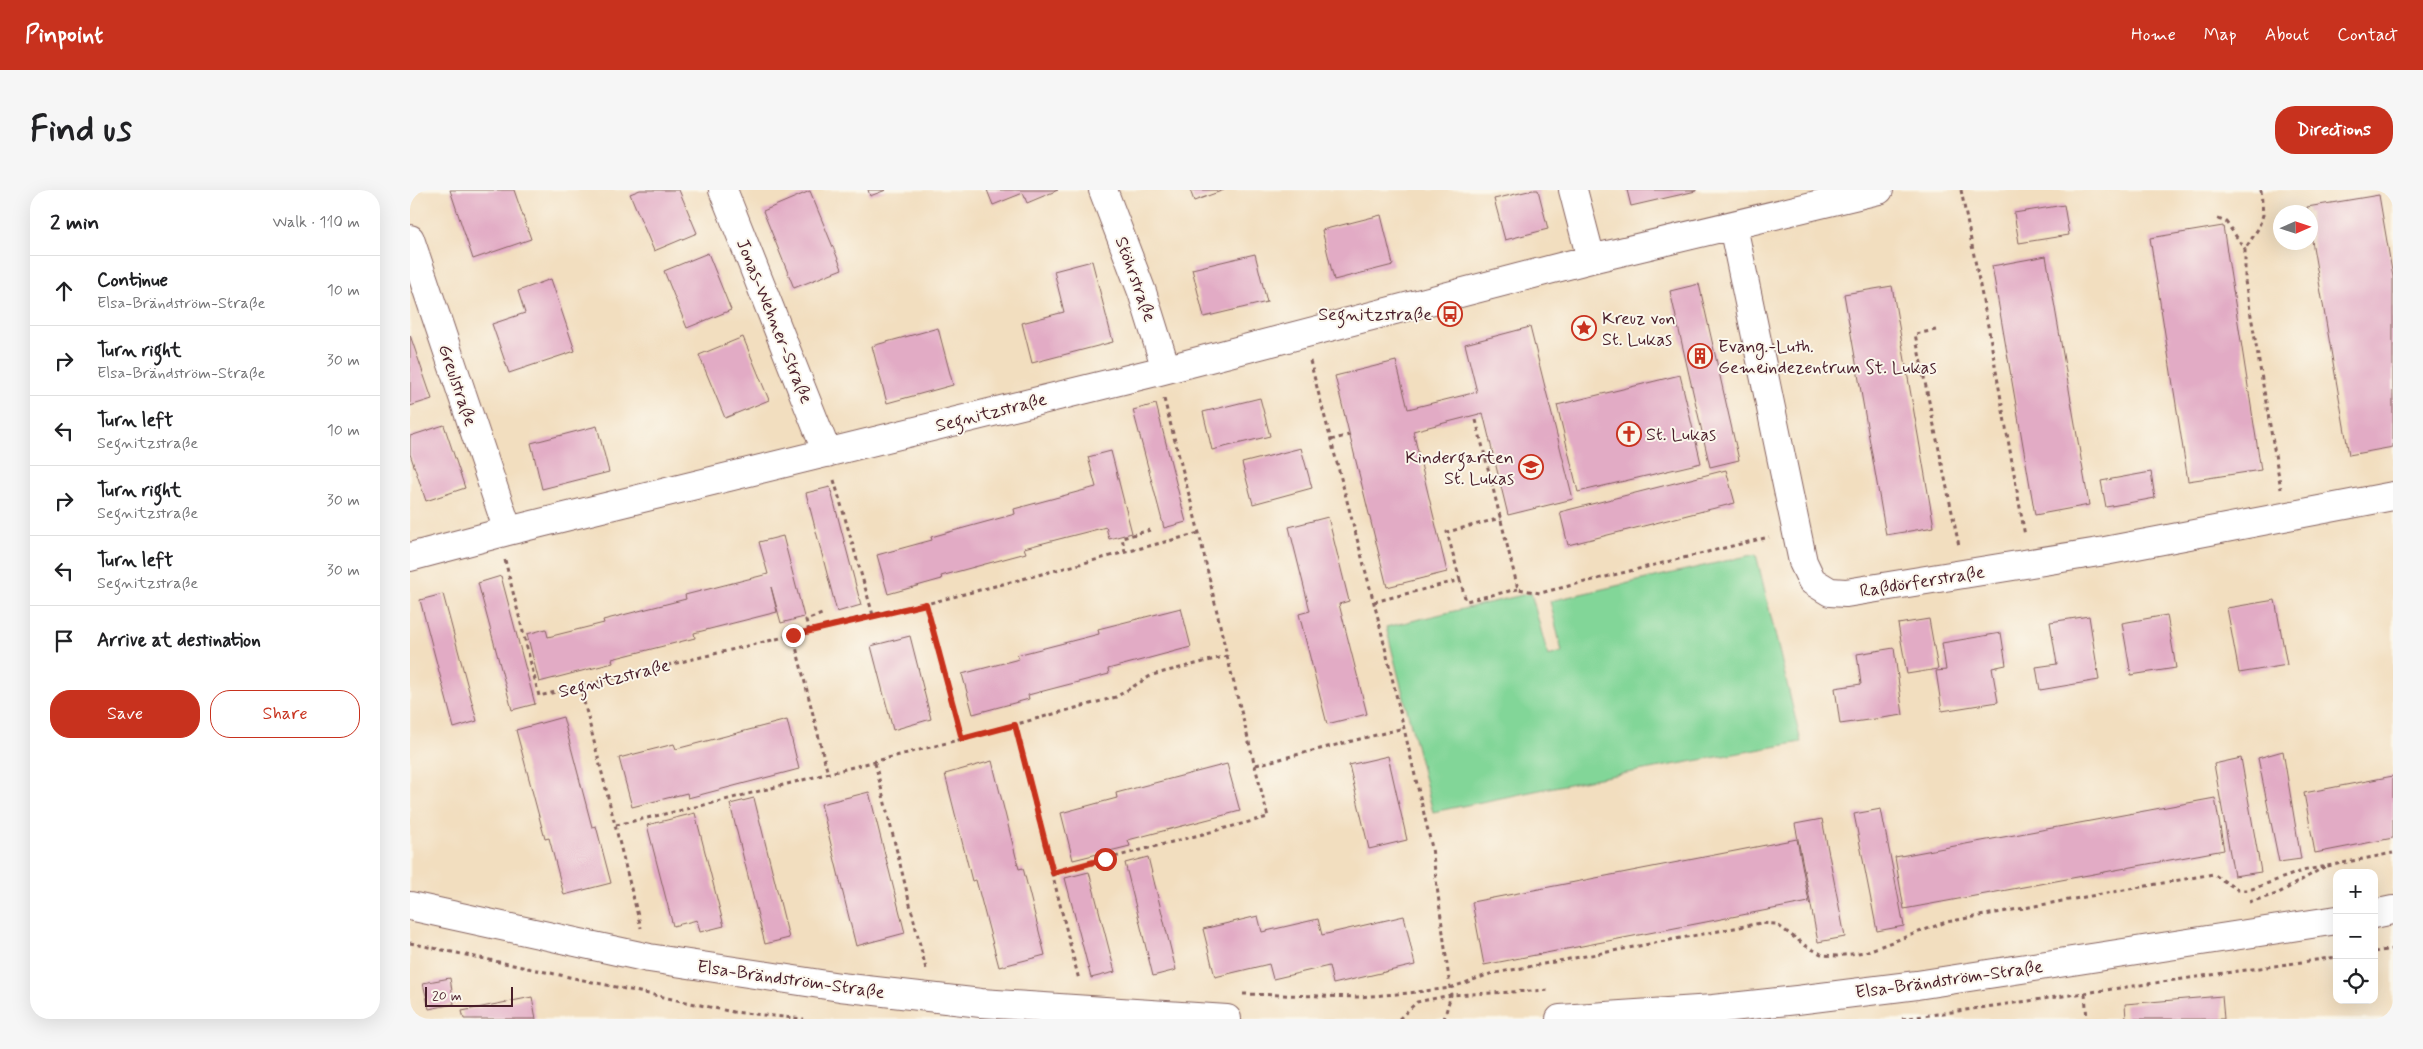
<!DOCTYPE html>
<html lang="en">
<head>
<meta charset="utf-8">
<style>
  body { margin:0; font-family:Mynerve,sans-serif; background:#f6f6f6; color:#202124 }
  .controls { position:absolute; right:15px; bottom:15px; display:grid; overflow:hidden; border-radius:10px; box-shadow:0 5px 20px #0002 }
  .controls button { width:45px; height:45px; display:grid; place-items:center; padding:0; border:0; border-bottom:1px solid #e0e0e0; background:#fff; color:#202124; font:25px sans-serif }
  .compass { position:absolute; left:1863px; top:15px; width:45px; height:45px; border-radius:50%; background:#fff; box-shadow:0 5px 20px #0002; rotate:87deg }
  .scale { position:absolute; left:15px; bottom:12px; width:88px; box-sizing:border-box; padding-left:5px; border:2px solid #4a1f2b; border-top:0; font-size:14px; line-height:18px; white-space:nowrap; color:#4a1f2b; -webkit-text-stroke:4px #fbf7ec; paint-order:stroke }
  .stop { position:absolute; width:15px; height:15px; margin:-11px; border:4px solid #c8321e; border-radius:50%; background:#fff }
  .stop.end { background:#c8321e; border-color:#fff; box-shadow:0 1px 5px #0008 }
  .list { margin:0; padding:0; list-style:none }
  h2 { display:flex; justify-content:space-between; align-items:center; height:65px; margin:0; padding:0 20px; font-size:21px }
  h2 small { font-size:16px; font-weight:400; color:#757577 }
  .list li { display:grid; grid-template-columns:32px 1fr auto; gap:15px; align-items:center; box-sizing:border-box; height:70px; padding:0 20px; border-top:1px solid #e0e0e0 }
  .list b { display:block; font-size:19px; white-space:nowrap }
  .list p { margin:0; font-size:16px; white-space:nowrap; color:#757577 }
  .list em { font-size:16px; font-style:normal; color:#757577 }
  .actions { display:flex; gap:10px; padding:15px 20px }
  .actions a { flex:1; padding:11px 0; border:1px solid #c8321e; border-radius:20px; text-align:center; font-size:18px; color:#c8321e }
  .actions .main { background:#c8321e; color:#fff }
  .icon { flex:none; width:28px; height:28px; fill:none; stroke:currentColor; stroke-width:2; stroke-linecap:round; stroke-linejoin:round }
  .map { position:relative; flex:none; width:1983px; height:829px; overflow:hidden; border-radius:20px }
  header { display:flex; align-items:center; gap:30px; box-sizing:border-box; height:70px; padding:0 25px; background:#c8321e; color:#fff }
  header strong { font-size:24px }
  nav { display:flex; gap:28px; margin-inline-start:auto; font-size:18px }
  .intro { display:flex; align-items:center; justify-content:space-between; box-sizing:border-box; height:120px; padding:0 30px }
  h1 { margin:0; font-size:35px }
  .button { padding:12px 22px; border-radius:20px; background:#c8321e; color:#fff; font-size:18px; font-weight:700 }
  main { display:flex; gap:30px; padding:0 30px }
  aside { flex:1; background:#fff; border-radius:20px; box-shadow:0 5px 20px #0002 }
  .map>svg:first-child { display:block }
</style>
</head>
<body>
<header>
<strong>Pinpoint</strong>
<nav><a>Home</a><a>Map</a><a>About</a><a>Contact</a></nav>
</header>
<div class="intro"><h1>Find us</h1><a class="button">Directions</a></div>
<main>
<aside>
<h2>2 min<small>Walk · 110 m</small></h2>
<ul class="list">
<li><svg class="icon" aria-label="ahead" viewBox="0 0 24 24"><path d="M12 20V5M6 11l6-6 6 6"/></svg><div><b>Continue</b><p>Elsa-Brändström-Straße</p></div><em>10 m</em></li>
<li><svg class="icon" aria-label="right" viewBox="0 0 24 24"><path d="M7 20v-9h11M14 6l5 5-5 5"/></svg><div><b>Turn right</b><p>Elsa-Brändström-Straße</p></div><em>30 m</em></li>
<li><svg class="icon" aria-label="left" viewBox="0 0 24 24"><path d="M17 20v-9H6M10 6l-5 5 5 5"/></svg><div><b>Turn left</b><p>Segnitzstraße</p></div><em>10 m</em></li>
<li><svg class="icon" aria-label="right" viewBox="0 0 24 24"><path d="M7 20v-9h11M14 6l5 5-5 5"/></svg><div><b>Turn right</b><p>Segnitzstraße</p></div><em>30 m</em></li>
<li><svg class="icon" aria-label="left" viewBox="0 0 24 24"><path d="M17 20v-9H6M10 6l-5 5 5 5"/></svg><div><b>Turn left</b><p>Segnitzstraße</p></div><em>30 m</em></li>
<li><svg class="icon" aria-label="arrive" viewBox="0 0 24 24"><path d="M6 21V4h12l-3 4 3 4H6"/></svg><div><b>Arrive at destination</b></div></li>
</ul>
<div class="actions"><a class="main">Save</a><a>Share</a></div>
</aside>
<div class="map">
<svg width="1983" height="829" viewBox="0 0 1983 829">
  <rect width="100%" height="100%" fill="#fbf7ec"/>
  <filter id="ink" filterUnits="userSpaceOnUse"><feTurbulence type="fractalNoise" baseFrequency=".02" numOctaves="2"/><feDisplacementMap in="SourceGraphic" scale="10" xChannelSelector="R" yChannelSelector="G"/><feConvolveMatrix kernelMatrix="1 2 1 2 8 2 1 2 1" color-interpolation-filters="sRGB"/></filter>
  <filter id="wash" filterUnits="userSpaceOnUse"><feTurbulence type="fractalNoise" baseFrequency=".0096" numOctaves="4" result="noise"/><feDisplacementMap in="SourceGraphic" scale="20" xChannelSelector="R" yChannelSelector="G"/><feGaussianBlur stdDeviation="1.12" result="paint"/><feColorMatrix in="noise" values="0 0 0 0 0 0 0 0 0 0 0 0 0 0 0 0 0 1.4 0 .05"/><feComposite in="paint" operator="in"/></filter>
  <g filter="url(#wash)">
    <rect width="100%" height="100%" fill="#f2debf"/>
    <path fill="#82d698" stroke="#667a62" d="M1346,364L1391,552L1183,589L1023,622L976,437L1121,403L1138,466L1152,462L1140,411Z"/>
    <g id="blocks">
      <path fill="#e2abc5" d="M40,0H104L121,49L63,69Z
        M230,0H269L287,43L244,61L220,4Z
        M458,0H476L460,6Z
        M577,0H648L617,13L613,3L583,15Z
        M780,0H814L784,11Z
        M1123,0H1128L1138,39L1095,50L1084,9Z
        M1217,0H1286V1L1221,16Z
        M400,1L432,79L384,98L353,21Z
        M1969,5L1983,87V257L1939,265L1900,39V22H1898L1897,17Z
        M1654,15L1659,45L1609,53L1604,23Z
        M971,25L983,75L924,90L912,40Z
        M1813,36L1851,280L1778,291L1740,48Z
        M298,63L321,120L277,138L254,81Z
        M845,64L857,112L794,127L782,79Z
        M1636,66L1679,315L1625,325L1582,76Z
        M682,71L703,152L622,173L612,133L654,122L644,81Z
        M141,89L165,161L99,183L82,134L115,123L108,101Z
        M1289,94L1329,270L1300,277L1260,101Z
        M1482,96L1524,337L1476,345L1434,104Z
        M1120,137L1163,309L1098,325L1073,223L1003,241L1037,382L977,397L925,186L986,171L998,219L1067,202L1055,154Z
        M528,138L543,195L477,213L462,156Z
        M0,145L22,209L0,216Z
        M333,147L359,210L315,228L289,165Z
        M1270,185L1291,273L1168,302L1147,215Z
        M850,208L860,246L802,260L793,222Z
        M746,214L776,332L754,338L723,220Z
        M34,235L55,298L16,311L0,264V246Z
        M187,236L199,282L132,299L121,253Z
        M891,258L902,298L843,314L832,273Z
        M701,261L722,343L699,349L696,337L614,358L616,363L531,386L532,389L478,404L467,365L522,350L521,347L605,324L604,319L686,297L678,267Z
        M1316,280L1325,313L1158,355L1150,322Z
        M1741,282L1745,308L1696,317L1691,291Z
        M420,297L451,415L427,422L396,303Z
        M918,327L939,411L929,414L957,524L917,534L889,424L900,421L879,337Z
        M373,346L394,427L371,433L361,397L367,422L284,443L285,448L202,469L203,473L129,492L117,444L136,439L138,447L194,433L193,430L276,409L275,405L358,384L349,352Z
        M91,386L125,514L102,520L68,393Z
        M33,404L67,531L44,538L10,410Z
        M1865,410L1877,475L1829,483L1817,418Z
        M771,418L781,457L698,479L699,484L618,505L619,509L563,524L552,484L609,469L607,465L689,444L688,439Z
        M1757,425L1766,478L1721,485L1712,433Z
        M1679,426L1689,490L1630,500L1626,477L1647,474L1640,432Z
        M1519,429L1528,479L1497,484L1488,434Z
        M1591,443L1596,475L1582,478L1588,512L1532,521L1526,481L1536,480L1532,453Z
        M500,446L521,529L483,540L461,456Z
        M1484,458L1493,525L1430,534L1425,498L1451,494L1447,464Z
        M153,527L182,637L186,636L201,693L154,705L139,648L135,649L106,540Z
        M377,530L389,579L278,608L277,603L222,617L209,568L264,554L266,559Z
        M1873,561L1891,669L1869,672L1848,568Z
        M978,566L997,650L959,659L939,575Z
        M1831,568L1851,682L1824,686L1804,574Z
        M582,571L609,679L613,678L635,765L589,777L566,690L562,691L535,584Z
        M817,574L830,621L718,650L720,656L663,670L651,623L707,608L706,603Z
        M1983,586V648L1905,663L1894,603Z
        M459,602L495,743L446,756L411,614Z
        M344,608L379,748L355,754L320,614Z
        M1805,608L1814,660L1494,719L1485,667Z
        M1471,619L1494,736L1467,741L1444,624Z
        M285,623L314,736L290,742L287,730L263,736L237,635Z
        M1412,629L1435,747L1408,752L1385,634Z
        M1387,649L1399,712L1074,775L1062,712Z
        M738,667L766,780L743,786L715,673Z
        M679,682L705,782L681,788L655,688Z
        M848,726L852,742L908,729L912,745L994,726L1005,775L923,794L919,776L863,789L859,774L805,787L793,739Z
        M40,788L44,814L19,819L13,793Z
        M1812,806L1814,829H1716L1715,814Z
        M122,807L126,829H54L52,821Z"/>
    </g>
  </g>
  <g filter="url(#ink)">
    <use href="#blocks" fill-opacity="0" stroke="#85625f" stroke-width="1"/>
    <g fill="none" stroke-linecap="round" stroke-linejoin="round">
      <defs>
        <path id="street" d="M313,0L417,263
          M693,0L732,102L756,179
          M1163,0L1181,69
          M1323,36L1393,372L1402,391L1420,402L1436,403L1695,361L1983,306
          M0,49L98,341
          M0,367L98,341L746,182L1181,69L1469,0
          M0,716L239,768L430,797L571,813L817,829
          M1964,724L1983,720
          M1150,829L1303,819L1387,810L1507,795L1927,730"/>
      </defs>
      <use href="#street" stroke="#85625f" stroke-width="30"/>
      <path stroke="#85625f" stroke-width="3" stroke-dasharray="4 4" stroke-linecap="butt" d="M1551,0L1579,141L1615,346
        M1851,0L1853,25L1848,39L1835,59V91L1871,299
        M1982,0L1983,7
        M1808,29L1816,32L1835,59
        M1526,140L1505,144L1549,356
        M900,171L969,432L1022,658L1041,805L1034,829
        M754,209L789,343L817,466L742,485L706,507L552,549L516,414L789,343
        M1066,230L1108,399L1130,403L1359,347
        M921,250L939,245
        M424,290L463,425L516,414
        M715,362L712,348L740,340
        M95,370L129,506L383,445L418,584
        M1050,390L1037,342L1091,328
        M964,412L1050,390L1056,411L1108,399
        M399,441L396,430L412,424
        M383,445L463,425
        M170,496L231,738
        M605,535L669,790
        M465,573L516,779
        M846,575L994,538
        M206,635L303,613L552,549
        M643,683L858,627L817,466
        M1839,712L1867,704L1916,676
        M0,753L323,822L394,829
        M1964,762L1983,759
        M833,804L949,807L999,803L1040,798L1080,784L1351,733L1366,734L1396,756L1413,765L1427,766L1455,762L1536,732L1803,684L1828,700H1839L1892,681L1983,663
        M1675,804L1677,829
        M989,829L1007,812L1041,805L1141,800
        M1492,829L1927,767"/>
      <use href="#street" stroke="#fff" stroke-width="28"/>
    </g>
  </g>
  <g fill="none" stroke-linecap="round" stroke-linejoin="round" filter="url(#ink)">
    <path stroke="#c8321e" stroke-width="6" d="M383,445L516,414L552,549L605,535L643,683L695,669"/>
  </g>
  <defs>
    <symbol id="bus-ring" viewBox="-11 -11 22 22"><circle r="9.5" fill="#fbf7ec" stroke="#c8321e" stroke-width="1.5"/><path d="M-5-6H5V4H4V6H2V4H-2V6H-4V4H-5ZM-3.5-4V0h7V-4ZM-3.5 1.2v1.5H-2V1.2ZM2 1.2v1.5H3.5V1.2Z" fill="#c8321e"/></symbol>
    <symbol id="sight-ring" viewBox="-11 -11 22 22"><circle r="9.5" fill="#fbf7ec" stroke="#c8321e" stroke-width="1.5"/><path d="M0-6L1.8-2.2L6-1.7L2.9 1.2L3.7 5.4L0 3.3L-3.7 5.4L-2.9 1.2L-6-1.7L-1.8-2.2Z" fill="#c8321e"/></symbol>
    <symbol id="building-ring" viewBox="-11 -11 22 22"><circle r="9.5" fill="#fbf7ec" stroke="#c8321e" stroke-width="1.5"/><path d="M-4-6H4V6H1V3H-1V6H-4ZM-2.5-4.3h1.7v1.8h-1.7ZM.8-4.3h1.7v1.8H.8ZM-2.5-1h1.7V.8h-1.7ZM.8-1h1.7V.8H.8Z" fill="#c8321e"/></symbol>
    <symbol id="church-ring" viewBox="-11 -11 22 22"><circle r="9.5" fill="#fbf7ec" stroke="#c8321e" stroke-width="1.5"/><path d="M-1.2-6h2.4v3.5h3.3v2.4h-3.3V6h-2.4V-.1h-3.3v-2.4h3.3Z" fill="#c8321e"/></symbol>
    <symbol id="school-ring" viewBox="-11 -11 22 22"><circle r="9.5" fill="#fbf7ec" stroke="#c8321e" stroke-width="1.5"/><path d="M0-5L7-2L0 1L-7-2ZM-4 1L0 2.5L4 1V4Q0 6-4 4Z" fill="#c8321e"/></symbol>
  </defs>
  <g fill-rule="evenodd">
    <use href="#bus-ring" x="1026" y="110" width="28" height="28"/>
    <use href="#sight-ring" x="1160" y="124" width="28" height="28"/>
    <use href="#building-ring" x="1276" y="152" width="28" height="28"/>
    <use href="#church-ring" x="1205" y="230" width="28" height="28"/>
    <use href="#school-ring" x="1107" y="263" width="28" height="28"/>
  </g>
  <g text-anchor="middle" stroke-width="4" stroke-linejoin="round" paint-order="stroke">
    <g font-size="18" fill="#4a1f2b" stroke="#fbf7ec">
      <text transform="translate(726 89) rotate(70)" y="6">Stöhrstraße</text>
      <text transform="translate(365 131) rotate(68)" y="6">Jonas-Wehner-Straße</text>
      <text transform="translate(48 195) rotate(71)" y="6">Greulstraße</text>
      <text transform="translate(581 222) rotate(-14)" y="6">Segnitzstraße</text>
      <text transform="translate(1512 391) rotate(-9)" y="6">Raßdörferstraße</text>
      <text transform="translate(204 488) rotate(-14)" y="6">Segnitzstraße</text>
      <text transform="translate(381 789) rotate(8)" y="6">Elsa-Brändström-Straße</text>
      <text transform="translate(1539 789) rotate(-8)" y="6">Elsa-Brändström-Straße</text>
    </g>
    <g font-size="18" fill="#4a1f2b" stroke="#fbf7ec" text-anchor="start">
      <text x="1022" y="130" text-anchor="end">Segnitzstraße</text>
      <text x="1192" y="134">Kreuz von<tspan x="1192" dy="21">St. Lukas</tspan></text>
      <text x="1308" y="162">Evang.-Luth.<tspan x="1308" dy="21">Gemeindezentrum St. Lukas</tspan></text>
      <text x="1236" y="250">St. Lukas</text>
      <text x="1104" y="273" text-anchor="end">Kindergarten<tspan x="1104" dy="21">St. Lukas</tspan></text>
    </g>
  </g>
</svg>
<div class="controls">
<button>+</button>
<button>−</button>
<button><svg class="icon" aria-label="locate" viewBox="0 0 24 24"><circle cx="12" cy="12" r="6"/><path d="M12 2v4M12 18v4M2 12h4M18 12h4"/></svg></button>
</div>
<svg class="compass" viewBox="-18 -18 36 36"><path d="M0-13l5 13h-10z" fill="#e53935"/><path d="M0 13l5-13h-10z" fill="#757577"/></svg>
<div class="scale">20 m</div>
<div class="stop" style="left:695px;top:669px"></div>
<div class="stop end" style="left:383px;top:445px"></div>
</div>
</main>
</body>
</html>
